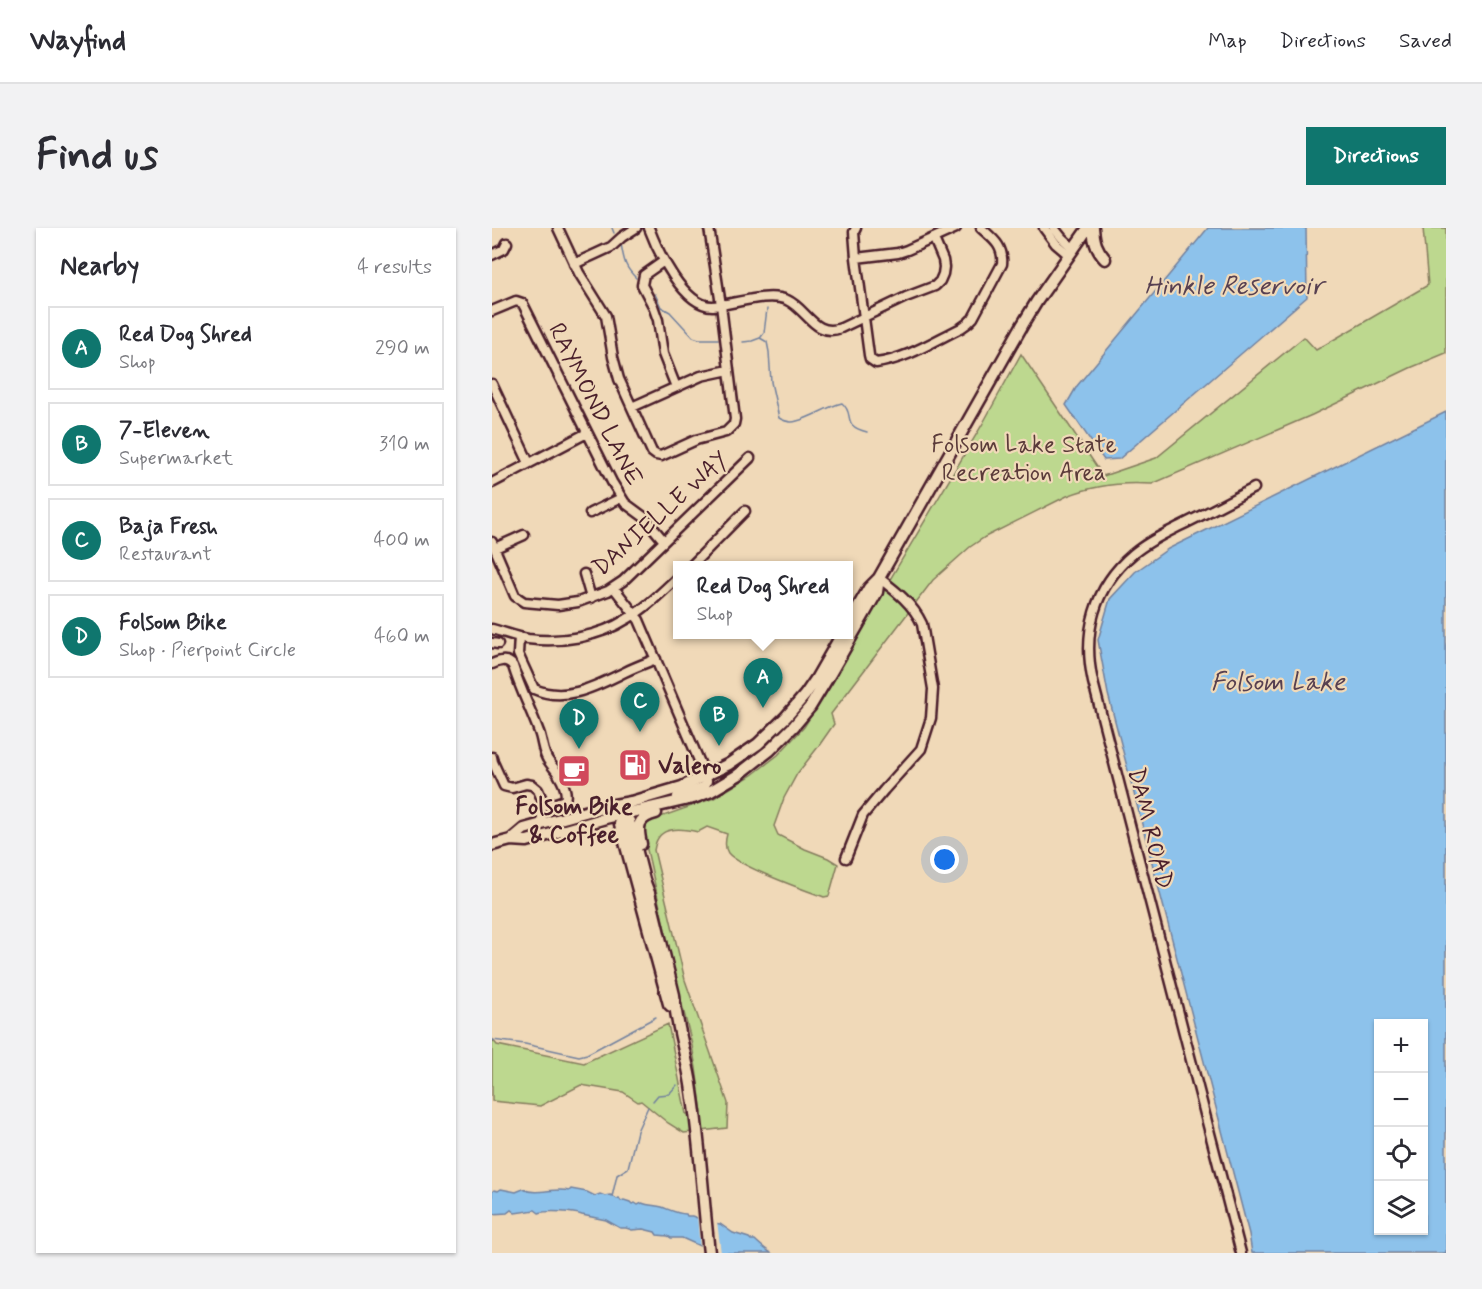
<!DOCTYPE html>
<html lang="en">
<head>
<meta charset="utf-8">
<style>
  body { margin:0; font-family:Mynerve,sans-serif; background:#f2f2f3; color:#2b2b33 }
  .controls { position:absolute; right:18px; bottom:18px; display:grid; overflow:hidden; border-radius:0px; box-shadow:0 2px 4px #0004 }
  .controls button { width:54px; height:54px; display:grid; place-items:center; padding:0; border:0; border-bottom:2px solid #e1e1e2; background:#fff; color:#2b2b33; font:30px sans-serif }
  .you { position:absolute; left:453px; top:632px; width:21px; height:21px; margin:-15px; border:4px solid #fff; border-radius:50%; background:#1a73e8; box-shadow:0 0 0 9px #1a73e833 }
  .badge { display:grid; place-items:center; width:39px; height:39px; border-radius:50%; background:#0f766e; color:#fff; font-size:20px; font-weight:700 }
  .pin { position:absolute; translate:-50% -50px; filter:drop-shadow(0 2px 3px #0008) }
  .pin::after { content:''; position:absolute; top:32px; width:21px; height:18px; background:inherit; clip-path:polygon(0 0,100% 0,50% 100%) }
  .popup { position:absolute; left:181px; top:333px; width:180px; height:78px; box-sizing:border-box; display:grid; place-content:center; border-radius:0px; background:#fff; filter:drop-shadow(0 2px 4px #0005); font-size:20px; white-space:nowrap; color:#7c7c81 }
  .popup b { font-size:22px; color:#2b2b33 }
  .popup::after { content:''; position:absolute; left:50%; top:100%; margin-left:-12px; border:12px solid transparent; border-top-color:#fff }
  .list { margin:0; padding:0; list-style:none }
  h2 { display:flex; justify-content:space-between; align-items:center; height:78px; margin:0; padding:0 24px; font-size:26px }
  h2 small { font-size:20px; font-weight:400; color:#7c7c81 }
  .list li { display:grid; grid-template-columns:39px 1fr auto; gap:18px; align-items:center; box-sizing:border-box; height:84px; margin:0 12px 12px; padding:0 12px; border:2px solid #e1e1e2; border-radius:0px }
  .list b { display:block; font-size:22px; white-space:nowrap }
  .list p { margin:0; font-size:20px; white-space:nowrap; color:#7c7c81 }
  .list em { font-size:20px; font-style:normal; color:#7c7c81 }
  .icon { flex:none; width:33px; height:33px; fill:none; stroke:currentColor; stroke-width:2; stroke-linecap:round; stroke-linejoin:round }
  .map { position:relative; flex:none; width:954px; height:1025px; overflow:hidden; border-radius:0px }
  header { display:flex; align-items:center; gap:36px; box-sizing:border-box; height:84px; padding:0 30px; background:#fff; border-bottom:2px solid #e1e1e2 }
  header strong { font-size:28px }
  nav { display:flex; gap:33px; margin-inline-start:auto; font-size:21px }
  .intro { display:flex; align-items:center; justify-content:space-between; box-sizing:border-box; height:144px; padding:0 36px }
  h1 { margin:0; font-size:42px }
  .button { padding:15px 27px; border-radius:0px; background:#0f766e; color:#fff; font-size:21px; font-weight:700 }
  main { display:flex; gap:36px; padding:0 36px }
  aside { flex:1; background:#fff; border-radius:0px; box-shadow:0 2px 4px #0004 }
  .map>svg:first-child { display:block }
</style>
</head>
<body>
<header>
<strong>Wayfind</strong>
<nav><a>Map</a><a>Directions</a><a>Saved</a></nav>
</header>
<div class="intro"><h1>Find us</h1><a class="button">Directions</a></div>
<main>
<aside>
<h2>Nearby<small>4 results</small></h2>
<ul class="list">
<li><span class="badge">A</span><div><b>Red Dog Shred</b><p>Shop</p></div><em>290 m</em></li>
<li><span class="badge">B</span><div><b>7-Eleven</b><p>Supermarket</p></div><em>310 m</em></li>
<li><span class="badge">C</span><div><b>Baja Fresh</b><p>Restaurant</p></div><em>400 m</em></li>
<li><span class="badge">D</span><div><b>Folsom Bike</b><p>Shop · Pierpoint Circle</p></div><em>460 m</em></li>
</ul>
</aside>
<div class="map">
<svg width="954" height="1025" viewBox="0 0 954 1025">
  <rect width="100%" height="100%" fill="#f0d9b8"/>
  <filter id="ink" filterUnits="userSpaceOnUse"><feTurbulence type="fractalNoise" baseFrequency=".0167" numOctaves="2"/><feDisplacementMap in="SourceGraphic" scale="12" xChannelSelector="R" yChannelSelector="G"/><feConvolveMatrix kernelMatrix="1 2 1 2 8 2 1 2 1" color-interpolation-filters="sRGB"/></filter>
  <g filter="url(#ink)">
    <path fill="#bdd88f" stroke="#847c5d" stroke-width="1.5" d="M931,0H954V125L918,140L820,187L660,256C632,254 602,257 575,268L493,309L478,319L441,352L339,486L342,496L326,519L305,546L292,570L282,598L286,607L313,621L336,630L346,636L337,668L332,669C313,662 247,639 236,625C232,619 233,613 235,606L215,599L206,604C194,601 172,597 165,612C163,615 163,619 162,622L193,752L236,875L235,900L192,905L176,895L149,873L146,874L131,864L89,857L48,878L0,873V811L5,817L92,835L176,796L194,886L210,885L204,840L199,812L189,773L151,604L157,593L222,570L260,547L286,527L312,499L347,443L397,353L490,197L529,126L611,248L664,230L812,109L824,122L936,57Z"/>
    <path fill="#8dc2eb" stroke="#72819e" stroke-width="1.5" fill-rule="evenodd" d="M716,0H814L815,69L627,231L612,232L574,177L585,158Z
      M954,184V1025H760L757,1006L616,466L606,412L618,371L643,344L676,321ZM886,796H932V1002H886Z
      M9,961L24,964L31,961C45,968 62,959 77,963L79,961L95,964L103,968L108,966L113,968L119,967L125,971L127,970L129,973L132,972L138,974L140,976L143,975L146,977L150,975C157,978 163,977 170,979C178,982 186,986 194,986L195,988H200L216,994L228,996L241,1005L257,1010L259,1012H263C269,1018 272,1020 279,1025H228L210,1019L190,1010H179L176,1008L165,1007L163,1004L151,1001L140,1002L134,1000H128L114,992L90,987C82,984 56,982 47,985L43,982L23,985L19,982L15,985L0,986V964L2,962L6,963Z"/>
    <path fill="#f0d9b8" d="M205,987L225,993L229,1025H218L208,1022Z"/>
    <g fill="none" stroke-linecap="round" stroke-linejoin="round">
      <path stroke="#72819e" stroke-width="1.5" d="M120,0L122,5
        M129,16C132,32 132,38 144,50
        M163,66L169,79L178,84L201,109L207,111H226
        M269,109L272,105L275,81
        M251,114L260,113L268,110L275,114L277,124L279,154L287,190C292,193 299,195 305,193C321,189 334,179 350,175C364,187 348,197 375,204
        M0,812L33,816L87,828L95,826L164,789
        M161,873L166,867L177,866L185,857
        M120,969L125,947L136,940L145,903L156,879"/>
      <defs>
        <path id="minor" d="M66,0L87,45L114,88L121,129L127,151L160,224L164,227L169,228L204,212L234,204L242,196L243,191L229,77L217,0
          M157,0C166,24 192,79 221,78C243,76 275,64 295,72C315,81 323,110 349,100L414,69L443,58L448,53L451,46L452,39L451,32L442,11
          M364,0L362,4L364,30L377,127L378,131L384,135C415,131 442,113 469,100L476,95L481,90L510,36C512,18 501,11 489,0
          M552,0L564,16L577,27
          M562,0L570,10L582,21
          M0,27L12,21L15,15
          M364,30L406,25L415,22L464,0
          M172,33L152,47L150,57L161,78L166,92L171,126L184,159
          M82,36L119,19L130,9L144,0
          M0,83L24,73L30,75L32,78L120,254L133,275L152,289L172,313
          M0,156L37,235
          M140,179L209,148L237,142
          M0,255L95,205
          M98,285L129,270
          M0,314L23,368L32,374L66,377L86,374L116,363L131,353L258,230
          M3,320L32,307
          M199,338L253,283
          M92,346L99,370
          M122,360L147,392L214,549L215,553L213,558L185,569
          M0,401C12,404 24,409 36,411C69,415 107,409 135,391C154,380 170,364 186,349
          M27,409L26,426L42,461C74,475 104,458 133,444C143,439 154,435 164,431
          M0,415L6,416
          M0,436C8,433 15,430 21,438C28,461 39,482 47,504C51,514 50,526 58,535C65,543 77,561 73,572L51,579
          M0,529L1,534L12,558L20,560L34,556L40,557L46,562L51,574L49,585L51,596
          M354,630L371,587L392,562L429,521L439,490L441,461L430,396C421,376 404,363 387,350
          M749,1025L601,454C590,405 602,359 641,326C655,314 672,306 688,298C713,286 737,273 762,260"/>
        <path id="major" d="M601,0C602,13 604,21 613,31
          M356,396L377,360L387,350L531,96L545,73L596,0
          M130,582L131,587L128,596L177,776L179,778
          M131,587L137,593L152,652L157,665L182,767C184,799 196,831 200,863C208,916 211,971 217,1025
          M19,612L32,601L111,579L139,574L190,559L237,536L266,516L294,489L313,467L324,451L350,406
          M149,616C145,598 145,590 164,585
          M0,617L19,612L35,613L114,590L201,570L219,563L246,547L278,522L302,498L318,479L338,446L385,364L387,350"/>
      </defs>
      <use href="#minor" stroke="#4a1f2b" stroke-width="13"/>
      <use href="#major" stroke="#4a1f2b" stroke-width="15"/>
      <use href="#minor" stroke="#f0d9b8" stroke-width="8"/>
      <use href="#major" stroke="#f0d9b8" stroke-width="10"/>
    </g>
  </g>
  <defs>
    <symbol id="fuel-square" viewBox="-11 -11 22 22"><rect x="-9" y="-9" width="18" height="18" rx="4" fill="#d1495b" stroke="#f0d9b8"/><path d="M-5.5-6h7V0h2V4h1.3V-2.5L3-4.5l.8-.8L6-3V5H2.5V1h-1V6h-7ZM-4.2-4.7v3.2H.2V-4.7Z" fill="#fff"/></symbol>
    <symbol id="cafe-square" viewBox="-11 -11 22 22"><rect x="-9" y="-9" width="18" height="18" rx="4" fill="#d1495b" stroke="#f0d9b8"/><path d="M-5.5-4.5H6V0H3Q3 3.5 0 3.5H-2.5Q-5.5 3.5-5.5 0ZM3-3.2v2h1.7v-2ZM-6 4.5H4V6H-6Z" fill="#fff"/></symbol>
  </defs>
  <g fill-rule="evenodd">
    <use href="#fuel-square" x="124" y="518" width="38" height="38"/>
    <use href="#cafe-square" x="63" y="524" width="38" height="38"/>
  </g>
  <g text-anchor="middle" stroke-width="4.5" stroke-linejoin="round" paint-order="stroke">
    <g font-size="24" fill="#4a1f2b" stroke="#f0d9b8">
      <text transform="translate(104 176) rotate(63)" y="8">RAYMOND LANE</text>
      <text transform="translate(168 285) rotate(-42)" y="8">DANIELLE WAY</text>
      <text transform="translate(659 600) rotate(76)" y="8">DAM ROAD</text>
    </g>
    <g font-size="24" fill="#5b3b3a" stroke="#f0d9b8">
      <text x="532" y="224">Folsom Lake State<tspan x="532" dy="28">Recreation Area</tspan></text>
    </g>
    <g font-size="24" font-weight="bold" fill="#4a1f2b" stroke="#f0d9b8" text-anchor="start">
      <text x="166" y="545">Valero</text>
      <text x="82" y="586" text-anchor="middle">Folsom Bike<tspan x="82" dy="28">&amp; Coffee</tspan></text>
    </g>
    <g font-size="26" font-style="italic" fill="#574051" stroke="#f0d9b8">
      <text x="742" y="66">Hinkle Reservoir</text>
      <text x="786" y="462">Folsom Lake</text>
    </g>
  </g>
</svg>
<div class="controls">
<button>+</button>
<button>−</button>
<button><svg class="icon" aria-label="locate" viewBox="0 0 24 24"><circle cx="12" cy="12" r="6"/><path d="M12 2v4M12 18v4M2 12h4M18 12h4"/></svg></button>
<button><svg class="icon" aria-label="layers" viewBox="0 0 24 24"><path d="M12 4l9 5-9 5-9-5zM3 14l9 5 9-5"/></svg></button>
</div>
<div class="you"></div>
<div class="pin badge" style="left:271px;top:480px">A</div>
<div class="popup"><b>Red Dog Shred</b>Shop</div>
<div class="pin badge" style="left:227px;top:518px">B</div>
<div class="pin badge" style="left:148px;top:504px">C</div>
<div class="pin badge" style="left:87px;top:521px">D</div>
</div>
</main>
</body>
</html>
